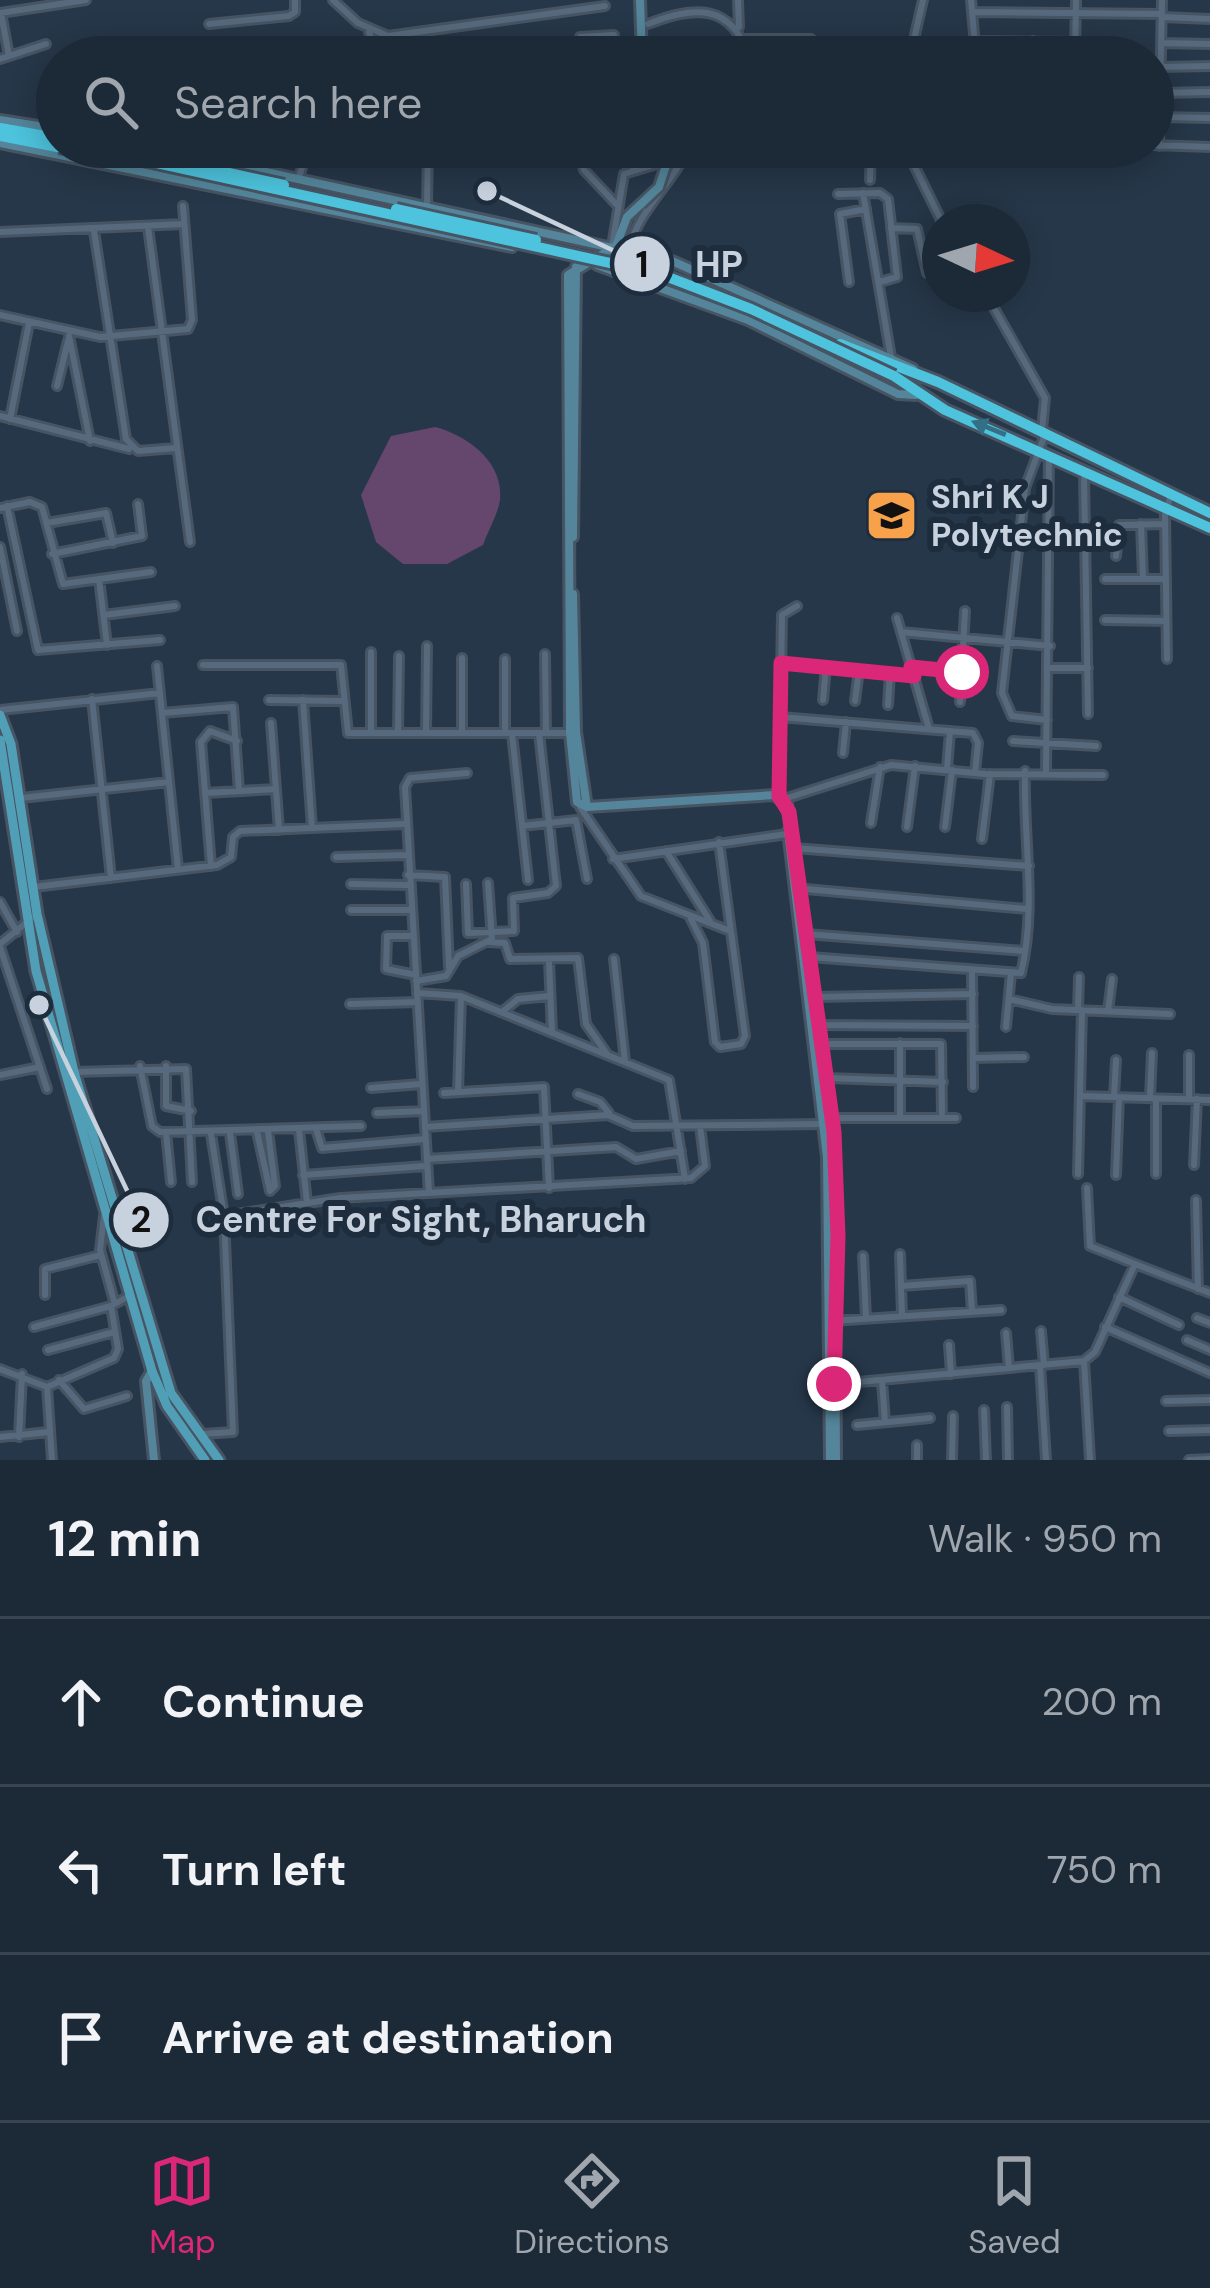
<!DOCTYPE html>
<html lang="en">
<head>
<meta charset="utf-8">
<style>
  body { margin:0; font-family:"DM Sans",sans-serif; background:#293542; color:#f1f3f6 }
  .compass { position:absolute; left:922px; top:204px; width:108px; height:108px; border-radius:50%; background:#1c2937; box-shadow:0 6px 30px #0003; rotate:94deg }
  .stop { position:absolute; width:36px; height:36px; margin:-27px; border:9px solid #db2777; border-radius:50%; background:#fff }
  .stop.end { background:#db2777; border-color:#fff; box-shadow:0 3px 12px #0008 }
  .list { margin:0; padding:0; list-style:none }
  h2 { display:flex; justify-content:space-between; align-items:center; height:156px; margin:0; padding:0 48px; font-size:51px }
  h2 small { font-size:39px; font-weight:400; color:#a0a6ad }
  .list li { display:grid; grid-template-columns:78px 1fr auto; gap:36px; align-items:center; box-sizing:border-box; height:168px; padding:0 48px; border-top:3px solid #3a4552 }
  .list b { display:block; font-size:45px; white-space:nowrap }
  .list em { font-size:39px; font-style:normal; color:#a0a6ad }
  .icon { flex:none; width:66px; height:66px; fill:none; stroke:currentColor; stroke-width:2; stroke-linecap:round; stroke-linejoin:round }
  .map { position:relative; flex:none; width:1210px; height:1460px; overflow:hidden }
  .search { position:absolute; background:#1c2937; box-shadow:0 6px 30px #0003; left:36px; right:36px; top:36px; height:132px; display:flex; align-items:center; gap:30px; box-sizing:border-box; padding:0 42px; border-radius:66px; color:#a0a6ad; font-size:45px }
  .sheet { height:660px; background:#1c2937 }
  nav { display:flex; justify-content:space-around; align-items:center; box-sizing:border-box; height:168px; border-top:3px solid #3a4552; background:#1c2937; font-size:33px; color:#a0a6ad }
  nav a { display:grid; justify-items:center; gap:6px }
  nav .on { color:#db2777 }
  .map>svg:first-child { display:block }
</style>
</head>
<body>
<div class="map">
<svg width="1210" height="1460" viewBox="0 0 1210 1460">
  <rect width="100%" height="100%" fill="#263749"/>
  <path fill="#65466d" d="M435,427C466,435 504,461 500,500C498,514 488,531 483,545L447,564H403L376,542L361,495L391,436Z"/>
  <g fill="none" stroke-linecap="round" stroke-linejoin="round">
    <defs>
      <path id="street" d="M333,0L358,23L388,36L605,6
        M738,0L739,27
        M971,0L976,57
        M972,12L1162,14
        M0,13L86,0
        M1,13L9,56
        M1162,17L1210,19
        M209,24L289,16L295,12V0
        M648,24C695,5 732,4 749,57
        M369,32L378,57
        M743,39H811
        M975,41L1075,42
        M992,41L994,57
        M1161,43L1210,44
        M289,54L321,57
        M329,57L330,49
        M577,57L580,37L614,35
        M910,57L923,0
        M1033,57V41
        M1075,57L1076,0
        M0,59L46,44
        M1160,67L1210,66
        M1160,93L1210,92
        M1159,117L1210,118
        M1153,145L1210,147
        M1159,146L1162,0
        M579,147L584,170L617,205
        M905,147L942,222
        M633,167V147
        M298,180L306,155L428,160
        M870,180L871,147
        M863,193L891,357
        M838,194L880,193L888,199L897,277L880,282
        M427,205L428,147
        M148,227L190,542
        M891,228L917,229L927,273
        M94,231L126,439L138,451L176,448
        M0,232L184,224
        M612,246L624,174L712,147
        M629,250C636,215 667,188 684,157
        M849,282L840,214L866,209
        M986,294L1045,398L1042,430
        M0,315L100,337L188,329L192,320L183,206
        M69,336L90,441
        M57,386L68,341
        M0,416L129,449
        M10,419L29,323
        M1044,437L1025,488L1002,693L1012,716L1047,720
        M1084,473L1088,714
        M7,506L38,650L160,640
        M0,508L30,502L42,507L63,584L151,572
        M47,523L106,513L113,543
        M1141,524L1143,579
        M0,547L17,631
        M52,554L142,536L138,504
        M1116,556L1119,525L1165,524
        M99,579L107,645
        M1105,579H1166
        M104,615L175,606
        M897,618L929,729
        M1105,620L1166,621
        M901,632L1050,646
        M545,654L546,733
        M1167,659L1165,514L1171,495
        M781,663L913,676
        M203,665H341L348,733H570
        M157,666L178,869
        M912,667L962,672
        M1049,668H1088
        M92,699L111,878
        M269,700L343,701
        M303,700L312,828
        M823,700L826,667
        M855,701L859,670
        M960,702L965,611
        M888,705L890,673
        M0,710L160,693
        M162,713L233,707L239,791
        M780,717L973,733L978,743L975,773
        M271,723L279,830
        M426,732L427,646
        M462,732V658
        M371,733V652
        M398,733L399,656
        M505,733V659
        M512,734L528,880
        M1013,741L1096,746
        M843,753L846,722
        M947,769L950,731
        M1046,771L1049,457
        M205,793L276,789
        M779,796L782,615L797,606
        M21,798L169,782
        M784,799L891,765L985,774L1103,775
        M580,807L641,896L730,931
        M871,823L880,767
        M522,826L576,820L587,879
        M907,827L915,766
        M945,827L952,770
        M982,839L990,774
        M794,848L1029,866
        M666,851L710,921
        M336,857L407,855
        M613,859L787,834
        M211,866L201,742L210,731L237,741
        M408,875L445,877L449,967
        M351,884L407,885
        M466,884L468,933L514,931L513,898L548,893L556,886L539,733
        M34,887L217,865L231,857L233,837L240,831L404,824
        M795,888L1027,909
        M0,902L17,932
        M351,910H411
        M689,915L703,943L715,1042L720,1047L741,1044L745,1036L719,842
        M806,934L1024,951
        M413,936H387L386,969L416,975
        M490,942L505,943L510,959L578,958L586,1024L607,1054
        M0,944L37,914
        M0,947L47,1089
        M810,957L1021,973C1037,908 1023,837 1025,771
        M614,959L625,1062
        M549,960L552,1033
        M972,970L973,1087
        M416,981L446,976L458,956L492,939L488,883
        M417,993L461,996L669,1080L685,1179
        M816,997L973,994
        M1009,999L1052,1009L1170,1014
        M350,1004L418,1002
        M1078,1010L1079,977
        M1108,1011L1112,979
        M502,1012L518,999L550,996
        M816,1025L973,1026
        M1006,1027L1011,973
        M900,1043V1118
        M821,1044H941L942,1118
        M973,1058L1024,1057
        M140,1066L152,1126L160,1132L361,1126
        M166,1066V1106L191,1111
        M74,1072L186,1069L192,1182
        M0,1075L40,1067
        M827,1078L943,1082
        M371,1088L421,1084
        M458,1092L461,996
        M444,1093L544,1087L549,1188
        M578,1094L600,1102L609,1113
        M1080,1096L1210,1100
        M1114,1097L1116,1060
        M1150,1097L1152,1053
        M1189,1099V1055
        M377,1113L424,1111
        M833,1118H956
        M425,1127L608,1115L633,1126L824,1124
        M316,1129L322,1148L425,1139
        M299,1130L307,1203
        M166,1132L171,1182
        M257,1132L270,1191L275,1186L268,1131
        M230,1133L238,1194
        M427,1159L616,1147L636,1159L681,1151
        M1194,1165L1197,1099
        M1078,1174L1082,1010
        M1156,1174V1099
        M303,1175L425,1166
        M1116,1175L1119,1097
        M1087,1188L1090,1246L1135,1264
        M429,1193L405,787L410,778L467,773
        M1196,1200L1198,1289
        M104,1216L100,1250L114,1301
        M224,1216L340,1198L691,1178L705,1166L700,1126
        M900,1254L902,1316
        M863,1256L866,1318
        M901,1286L970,1281L972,1312
        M45,1295V1269L101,1255
        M1119,1297L1179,1325
        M1197,1318L1210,1323
        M831,1321L1001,1310
        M34,1327L111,1306
        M1105,1327L1210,1373
        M1041,1331L1044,1365
        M1006,1333L1009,1368
        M1187,1340L1210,1350
        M949,1345L951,1374
        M48,1350L114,1332
        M1084,1361L1090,1460
        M1040,1365L1046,1460
        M0,1369L47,1387
        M59,1380L84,1409L127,1396
        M882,1380L885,1422
        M837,1384L1084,1361L1095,1352L1135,1264L1210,1293
        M1166,1401L1210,1400
        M1007,1407L1008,1460
        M984,1410L986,1460
        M857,1425L930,1418
        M1169,1431L1210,1430
        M202,1434L233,1432L224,1216L211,1134
        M0,1437L49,1432
        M19,1437L22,1374
        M917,1445V1460
        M52,1460L47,1387L114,1358L118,1349L111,1306L129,1296
        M952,1460L953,1416
        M1189,1460L1210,1459"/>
      <path id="secondary" d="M640,0L642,57
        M0,120L57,129
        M0,143L512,247
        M152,147L672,261L913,369
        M597,265L748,320L898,394L916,395
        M573,537L576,267
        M573,594L576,732L587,807
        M587,807L774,795L787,804L834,1131L836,1460
        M587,807L577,802L570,733L568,275L616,246L627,217L641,204
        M788,831L827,1157L830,1460
        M152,1371L146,1381L154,1460"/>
      <path id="primary" d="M0,715L11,744L37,914L74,1072L171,1393L219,1460
        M0,740L36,971L152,1371L167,1406L205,1460"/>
      <path id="highway" d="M0,128L57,138
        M0,136L57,147
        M840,344L938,382L1210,513
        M894,376L945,410L1210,528"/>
    </defs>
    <use href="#street" stroke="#465463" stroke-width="12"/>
    <use href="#secondary" stroke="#465463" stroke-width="14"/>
    <use href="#primary" stroke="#465463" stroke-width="15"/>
    <use href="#highway" stroke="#465463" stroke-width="16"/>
    <use href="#street" stroke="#576a7d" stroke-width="6"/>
    <use href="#secondary" stroke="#54859a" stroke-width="8"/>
    <use href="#primary" stroke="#519fb7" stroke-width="9"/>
    <use href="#highway" stroke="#4dc3dd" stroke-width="10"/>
    <defs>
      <path id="secondary-bridge" d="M641,204L659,187L672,147"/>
      <path id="highway-bridge" d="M59,147L143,160L660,274L751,309L894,376
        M111,147L284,185
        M396,209L536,240"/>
    </defs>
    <use href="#secondary-bridge" stroke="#465463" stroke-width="14" stroke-linecap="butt"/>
    <use href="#highway-bridge" stroke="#465463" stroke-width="16" stroke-linecap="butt"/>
    <use href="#secondary-bridge" stroke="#54859a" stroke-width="8"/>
    <use href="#highway-bridge" stroke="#4dc3dd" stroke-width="10"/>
  </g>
  <defs><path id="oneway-solid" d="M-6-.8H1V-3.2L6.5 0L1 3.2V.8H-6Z" transform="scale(3)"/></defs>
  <use fill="#337086" href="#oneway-solid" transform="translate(989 428) rotate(-158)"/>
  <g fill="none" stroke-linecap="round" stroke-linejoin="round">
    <path stroke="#db2777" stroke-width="15" d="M834,1384L838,1236L834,1132L789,812L779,796L781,663L914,676L911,667L962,672"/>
  </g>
  <defs>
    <symbol id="university-square" viewBox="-11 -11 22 22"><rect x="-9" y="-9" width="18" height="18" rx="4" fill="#f8a14b" stroke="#1d2d3e"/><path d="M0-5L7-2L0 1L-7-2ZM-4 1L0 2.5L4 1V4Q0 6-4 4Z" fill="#111"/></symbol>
  </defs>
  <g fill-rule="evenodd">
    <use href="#university-square" x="862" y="486" width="59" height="59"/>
  </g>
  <g text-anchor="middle" stroke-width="12" stroke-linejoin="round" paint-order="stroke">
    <g font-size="33" font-weight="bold" fill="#c8d2de" stroke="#1d2d3e" text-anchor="start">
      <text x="931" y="508">Shri K J<tspan x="931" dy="38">Polytechnic</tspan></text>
    </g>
  </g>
  <path fill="none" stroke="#c8d2de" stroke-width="4.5" d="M487 191L642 264M39 1005L141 1220"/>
  <g fill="#c8d2de" stroke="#1d2d3e" stroke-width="4.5">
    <circle cx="487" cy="191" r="12"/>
    <circle cx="39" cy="1005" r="12"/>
    <circle cx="642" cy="264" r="30"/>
    <circle cx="141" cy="1220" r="30"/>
  </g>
  <g font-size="36" text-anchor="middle" font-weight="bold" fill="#111">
    <text x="642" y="277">1</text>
    <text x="141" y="1232">2</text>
  </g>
  <g font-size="36" text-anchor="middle" font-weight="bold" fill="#c8d2de" stroke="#1d2d3e" stroke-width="12" stroke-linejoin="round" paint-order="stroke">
    <text x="719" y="277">HP</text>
    <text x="421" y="1232">Centre For Sight, Bharuch</text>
  </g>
</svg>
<svg class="compass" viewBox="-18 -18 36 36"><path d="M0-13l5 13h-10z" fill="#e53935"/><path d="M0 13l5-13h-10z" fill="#a0a6ad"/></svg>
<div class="stop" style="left:962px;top:672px"></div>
<div class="stop end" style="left:834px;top:1384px"></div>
<div class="search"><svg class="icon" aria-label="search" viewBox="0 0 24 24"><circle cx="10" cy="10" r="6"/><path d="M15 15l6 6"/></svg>Search here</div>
</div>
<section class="sheet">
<h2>12 min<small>Walk · 950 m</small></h2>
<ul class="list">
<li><svg class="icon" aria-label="ahead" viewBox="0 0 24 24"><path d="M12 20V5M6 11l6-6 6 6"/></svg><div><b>Continue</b></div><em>200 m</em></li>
<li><svg class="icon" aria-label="left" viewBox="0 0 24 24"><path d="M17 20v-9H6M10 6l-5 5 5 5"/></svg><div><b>Turn left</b></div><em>750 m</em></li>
<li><svg class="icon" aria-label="arrive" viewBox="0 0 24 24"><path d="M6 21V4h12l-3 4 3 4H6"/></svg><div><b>Arrive at destination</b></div></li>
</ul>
</section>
<nav>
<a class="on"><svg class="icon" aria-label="map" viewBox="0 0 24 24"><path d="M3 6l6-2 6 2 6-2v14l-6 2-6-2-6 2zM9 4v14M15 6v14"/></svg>Map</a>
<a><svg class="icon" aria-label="directions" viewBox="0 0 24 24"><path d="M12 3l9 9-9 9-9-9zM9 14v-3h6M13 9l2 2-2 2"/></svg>Directions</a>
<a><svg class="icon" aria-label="saved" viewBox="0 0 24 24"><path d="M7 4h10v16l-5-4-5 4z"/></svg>Saved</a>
</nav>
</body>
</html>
